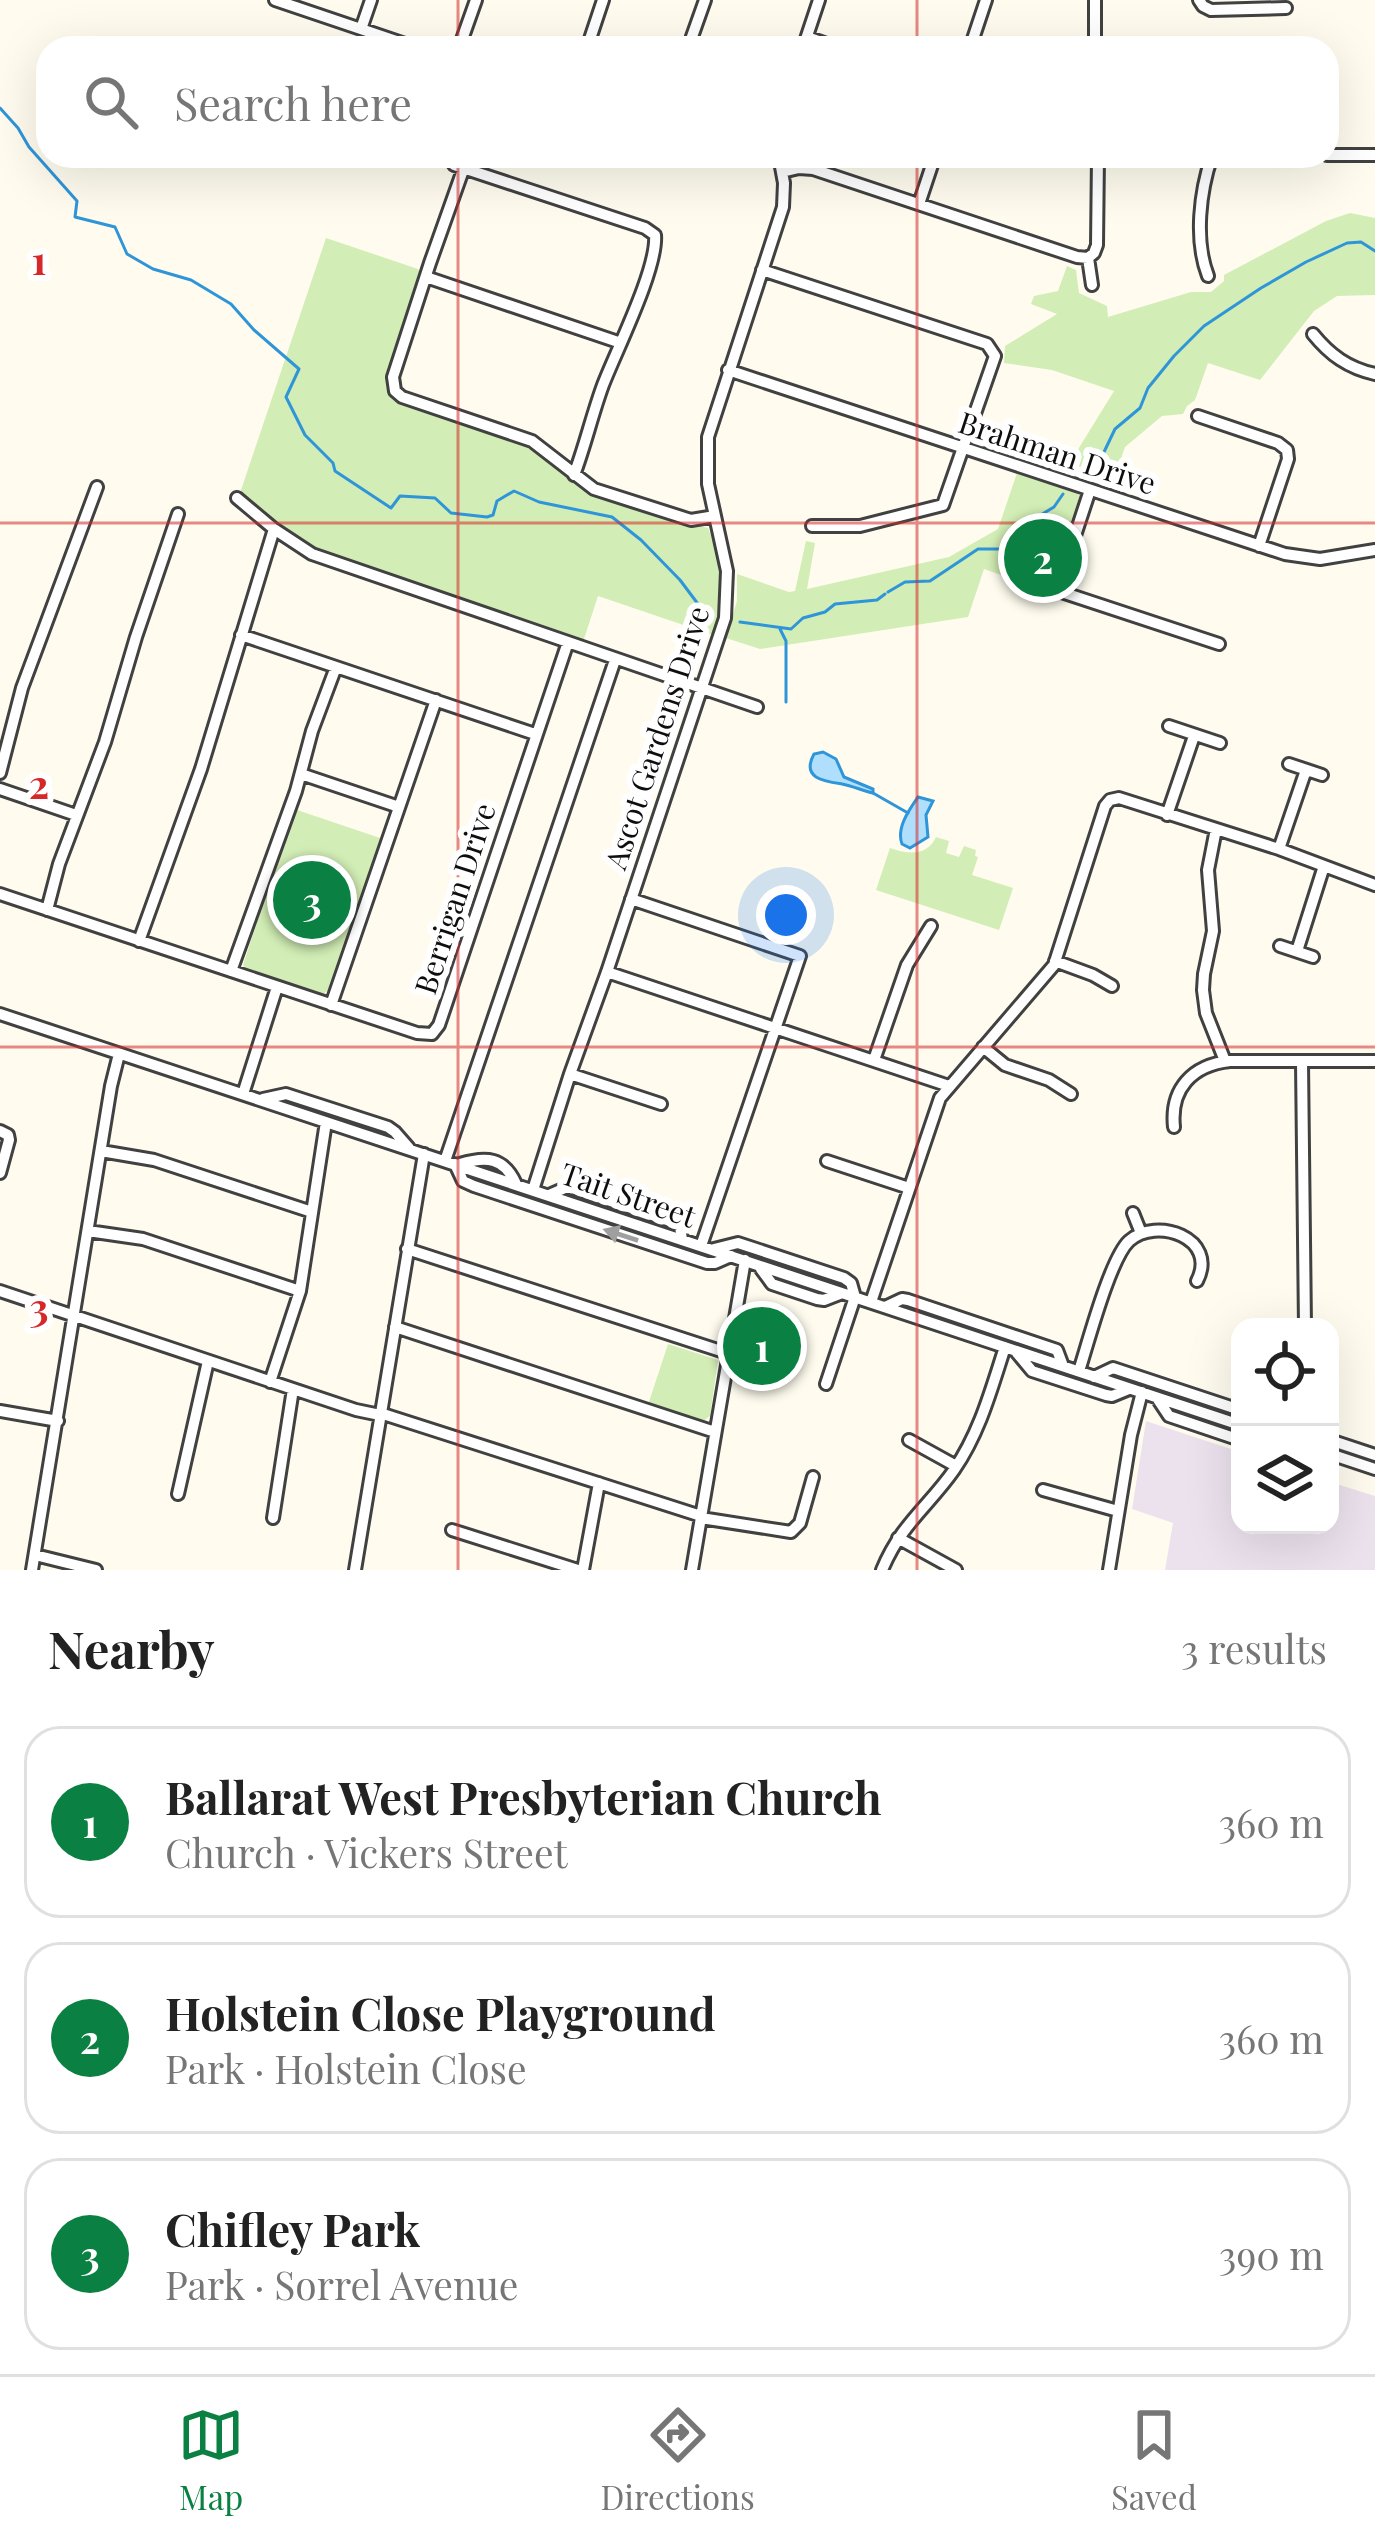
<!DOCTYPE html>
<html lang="en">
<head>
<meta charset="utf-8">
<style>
  body { margin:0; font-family:"Playfair Display",serif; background:#f2f2f2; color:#222 }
  .controls { position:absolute; right:36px; bottom:36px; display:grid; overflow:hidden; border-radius:24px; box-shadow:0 12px 48px #0002 }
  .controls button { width:108px; height:108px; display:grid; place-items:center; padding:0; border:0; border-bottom:3px solid #e0e0e0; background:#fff; color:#222; font:60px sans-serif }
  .you { position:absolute; left:786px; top:915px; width:42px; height:42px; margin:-30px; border:9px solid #fff; border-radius:50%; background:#1a73e8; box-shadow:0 0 0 18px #1a73e833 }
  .badge { display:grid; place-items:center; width:78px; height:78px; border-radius:50%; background:#0b8043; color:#fff; font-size:39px; font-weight:700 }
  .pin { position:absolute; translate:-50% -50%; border:6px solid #fff; box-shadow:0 3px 12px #0006 }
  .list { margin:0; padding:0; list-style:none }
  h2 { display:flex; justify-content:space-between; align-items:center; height:156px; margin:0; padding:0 48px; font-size:51px }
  h2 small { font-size:39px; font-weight:400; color:#767676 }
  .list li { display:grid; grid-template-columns:78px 1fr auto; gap:36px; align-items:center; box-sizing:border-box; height:192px; margin:0 24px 24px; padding:0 24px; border:3px solid #e0e0e0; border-radius:36px }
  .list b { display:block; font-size:45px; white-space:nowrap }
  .list p { margin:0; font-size:39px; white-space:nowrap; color:#767676 }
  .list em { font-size:39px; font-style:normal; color:#767676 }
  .icon { flex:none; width:66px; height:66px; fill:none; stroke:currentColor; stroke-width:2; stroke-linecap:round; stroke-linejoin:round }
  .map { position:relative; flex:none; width:1375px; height:1570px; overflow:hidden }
  .search { position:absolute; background:#fff; box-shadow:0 12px 48px #0002; left:36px; right:36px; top:36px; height:132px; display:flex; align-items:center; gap:30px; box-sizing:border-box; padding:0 42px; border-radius:36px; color:#767676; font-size:45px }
  .sheet { height:804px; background:#fff }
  nav { display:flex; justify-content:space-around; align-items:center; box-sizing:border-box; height:168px; border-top:3px solid #e0e0e0; background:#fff; font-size:33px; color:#767676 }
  nav a { display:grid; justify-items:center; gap:6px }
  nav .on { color:#0b8043 }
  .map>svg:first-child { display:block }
</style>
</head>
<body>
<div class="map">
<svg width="1375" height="1570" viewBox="0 0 1375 1570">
  <rect width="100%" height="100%" fill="#fffcef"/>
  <path fill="#ece2ee" d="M1146,1421L1240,1452V1525H1330V1482L1375,1496V1570H1165L1173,1523L1132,1509Z"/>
  <path fill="#d2edb5" d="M1350,213L1375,218V295L1337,296L1314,311L1260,380L1208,363L1195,400L1187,406L1183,414L1162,416L1125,447L1112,484L1066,469L1114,391L1052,370L1004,363L1005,346L1057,314L1031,304L1034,296L1058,291L1067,266L1076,270L1079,293L1107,306L1108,317L1191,292H1211L1224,281V275L1326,221Z
    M326,238L418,269L420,273L387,372V389L394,398L530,446L588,492L708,528C722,560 724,601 713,635L598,596L583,642L565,633L312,548L243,495L241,490Z
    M1017,473L1075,492L1080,496V504L1054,579L1044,581L1019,565L1009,567L1004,576L984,569L968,617L760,649L726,638L737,601V574L789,592L795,591L806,541L815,543L807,589L949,557L998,529Z
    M294,809L383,839L330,988L323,995L250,973L243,965Z
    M936,837L949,841L946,853L959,857L964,846L976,850L975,856L978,857L972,875L1013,888L999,930L876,890L890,848C907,854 927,857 936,837Z
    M668,1344L718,1360L710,1416L702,1422L698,1421L648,1405Z"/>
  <path fill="#afdffc" stroke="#2f95d9" stroke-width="3" d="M823,752L836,759L844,777L873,789V793C863,791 853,786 842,784C823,781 801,778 814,754Z
    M918,797L933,801L926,815L928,837L910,848L902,844C896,828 909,810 918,797Z"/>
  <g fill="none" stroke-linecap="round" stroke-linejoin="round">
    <path stroke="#2f95d9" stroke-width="3" d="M0,108L18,128L29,147L77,201L75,217L115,227L127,254L153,269L191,280L231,304L254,330L299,369L286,397L305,435L333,463L335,471L391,508L400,496L435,498L451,513L487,517L493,515L497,501L514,491L539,502L612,517L641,540L680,580L698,604L710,612
      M1083,474L1104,452L1115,429L1140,408L1148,388L1174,356L1204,326L1261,288L1306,262L1347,243L1361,242L1375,251
      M888,592L905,582L930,581L978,549H1002L1029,540L1039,516L1054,507L1063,494
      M740,622L791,629L803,618L825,612L835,604L877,600L885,594
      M780,629L786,641V702
      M873,793L908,813"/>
    <defs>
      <path id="minor" d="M275,0L417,48
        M1095,0V48
        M1199,0L1203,6L1211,10L1286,8
        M361,29L371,0
        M807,37L838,48
        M459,48L476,0
        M587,48L603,0
        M688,48L705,0
        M803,48L819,0
        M970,48L986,0
        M1327,155H1375
        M468,156L430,263L393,377L395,391L402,397L532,441L594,489L691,520L715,516
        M454,165L645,228L655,235C658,268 616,351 603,385C592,415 585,446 574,475
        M782,172L799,168L813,169L1077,257L1088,258
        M919,204L935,156
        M762,270L987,344L995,356L943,505L860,526H812
        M1208,276C1194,240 1200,191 1212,156
        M426,277L621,343
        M1092,285L1088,258L1094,253L1097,245L1098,156
        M1313,334C1330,355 1348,368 1375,374
        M728,370L1285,554L1320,559L1375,550
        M1198,416L1278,443L1287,450L1288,459L1259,546
        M237,498L274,529L312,554L757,707
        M1016,577L1219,644
        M1057,590L1090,490
        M241,635L535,734
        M1169,726L1220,743
        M1289,764L1322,775
        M0,773L22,688L97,487
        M301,774L399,807
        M0,789L76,815
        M1167,815L1194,736
        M1216,829L1208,870L1213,931L1204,974L1203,990L1206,1013L1225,1061
        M1279,849L1306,770
        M0,894L417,1033L432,1034L439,1025L568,642
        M631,899L800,956L701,1246
        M47,910L59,864L105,742L136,637L178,514
        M139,941L201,769L274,529
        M1280,946L1313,957
        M1297,951L1324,866
        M1055,961L1093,975L1112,986
        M231,971L296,791L312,731L336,667
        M607,972L949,1086
        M331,1005L436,700
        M0,1014L1240,1425
        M983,1047L1005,1065L1049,1080L1071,1094
        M874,1060L907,965L931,926
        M1302,1062L1305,1327
        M570,1074L661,1104
        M243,1094L277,987
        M263,1099L286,1094L388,1127L395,1132L409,1148
        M1174,1127C1170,1089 1192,1065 1230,1061H1375
        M0,1131L8,1135L9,1140L0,1173
        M101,1151L154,1160L312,1212
        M445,1161L615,660
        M827,1161L909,1188
        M455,1164L463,1181L474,1186L707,1263H715L731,1256
        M460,1164C486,1156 504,1157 516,1184
        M533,1190L570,1074L607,972L725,618L727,571L708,484V437L783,207L784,183L779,156
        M549,1195L565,1188H572L673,1222L680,1226L682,1240
        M1133,1213L1141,1233
        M88,1231L143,1239L300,1291
        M407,1249L727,1353
        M714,1249L738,1243L844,1278L851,1283L855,1297
        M761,1269L772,1284L817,1299L824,1300L842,1293
        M0,1291L356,1410L380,1415
        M871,1302L940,1098L1054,965L1105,806L1110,800L1119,798L1279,849L1375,885
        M885,1307L902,1299L908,1300L1057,1350L1063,1366
        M395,1327L715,1432
        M1017,1353L1032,1371L1106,1395L1112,1396L1129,1389
        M1079,1371C1088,1343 1110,1259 1129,1241C1156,1216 1219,1238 1197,1281
        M1094,1377L1113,1368L1240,1410
        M270,1382L300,1291L326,1122
        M826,1384L855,1297
        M1157,1398L1169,1416L1240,1440
        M0,1411L58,1421
        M380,1413L701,1516
        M909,1440L956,1466
        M1330,1440L1375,1455
        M1330,1454L1375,1469
        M1043,1490L1118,1511
        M178,1494L208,1361
        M273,1518L293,1389
        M701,1518L791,1532L800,1523L813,1477
        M452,1530L578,1570
        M898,1538L956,1570
        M35,1555L96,1570
        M32,1570L111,1086L119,1054
        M355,1570L424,1154
        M583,1570L599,1483
        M692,1570L745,1260
        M882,1570C901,1524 928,1507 954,1470C980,1432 991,1390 1005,1347
        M1109,1570L1131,1435L1142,1392"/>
    </defs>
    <use href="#minor" stroke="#414141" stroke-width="16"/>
    <use href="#minor" stroke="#fff" stroke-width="10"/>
  </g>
  <defs><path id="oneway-solid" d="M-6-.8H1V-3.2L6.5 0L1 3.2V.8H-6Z" transform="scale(3)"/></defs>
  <use fill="#9f9f9f" href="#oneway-solid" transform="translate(621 1235) rotate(-162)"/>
  <path fill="none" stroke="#d62828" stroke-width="3" stroke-opacity="0.55" d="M458,0V48M917,0V48M458,156V1570M917,156V1570M0,523H1375M0,1047H1375"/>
  <g text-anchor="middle" stroke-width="12" stroke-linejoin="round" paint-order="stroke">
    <g font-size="30" fill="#0e0e0e" stroke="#fff">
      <text transform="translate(1057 454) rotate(18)" y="10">Brahman Drive</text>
      <text transform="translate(658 738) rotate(-72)" y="10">Ascot Gardens Drive</text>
      <text transform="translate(456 899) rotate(-72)" y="10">Berrigan Drive</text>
      <text transform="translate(628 1196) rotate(19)" y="10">Tait Street</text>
    </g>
  </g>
  <g font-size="39" text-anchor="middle" font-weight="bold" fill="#d62828" stroke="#fff" stroke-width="12" stroke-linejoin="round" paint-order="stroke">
    <text x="39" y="275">1</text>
    <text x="39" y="799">2</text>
    <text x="39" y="1322">3</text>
  </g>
</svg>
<div class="controls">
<button><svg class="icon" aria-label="locate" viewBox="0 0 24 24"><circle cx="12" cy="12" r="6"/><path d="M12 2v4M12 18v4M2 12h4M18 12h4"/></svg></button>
<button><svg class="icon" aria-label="layers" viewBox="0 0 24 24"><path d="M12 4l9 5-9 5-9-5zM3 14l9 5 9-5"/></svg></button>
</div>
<div class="you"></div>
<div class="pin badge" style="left:762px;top:1346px">1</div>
<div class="pin badge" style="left:1043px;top:558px">2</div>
<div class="pin badge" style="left:312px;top:900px">3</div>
<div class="search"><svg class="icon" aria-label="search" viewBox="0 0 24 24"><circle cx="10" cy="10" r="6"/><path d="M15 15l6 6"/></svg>Search here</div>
</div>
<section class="sheet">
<h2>Nearby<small>3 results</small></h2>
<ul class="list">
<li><span class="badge">1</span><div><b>Ballarat West Presbyterian Church</b><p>Church · Vickers Street</p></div><em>360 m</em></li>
<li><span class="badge">2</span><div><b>Holstein Close Playground</b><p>Park · Holstein Close</p></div><em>360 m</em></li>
<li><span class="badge">3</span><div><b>Chifley Park</b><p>Park · Sorrel Avenue</p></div><em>390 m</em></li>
</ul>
</section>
<nav>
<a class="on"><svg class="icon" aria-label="map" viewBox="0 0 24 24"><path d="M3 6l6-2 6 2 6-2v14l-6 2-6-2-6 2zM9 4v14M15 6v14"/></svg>Map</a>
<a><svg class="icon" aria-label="directions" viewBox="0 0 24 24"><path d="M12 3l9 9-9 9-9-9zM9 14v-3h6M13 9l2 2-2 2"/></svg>Directions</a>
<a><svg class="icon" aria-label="saved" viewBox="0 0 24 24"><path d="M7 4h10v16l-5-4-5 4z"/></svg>Saved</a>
</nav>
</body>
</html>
